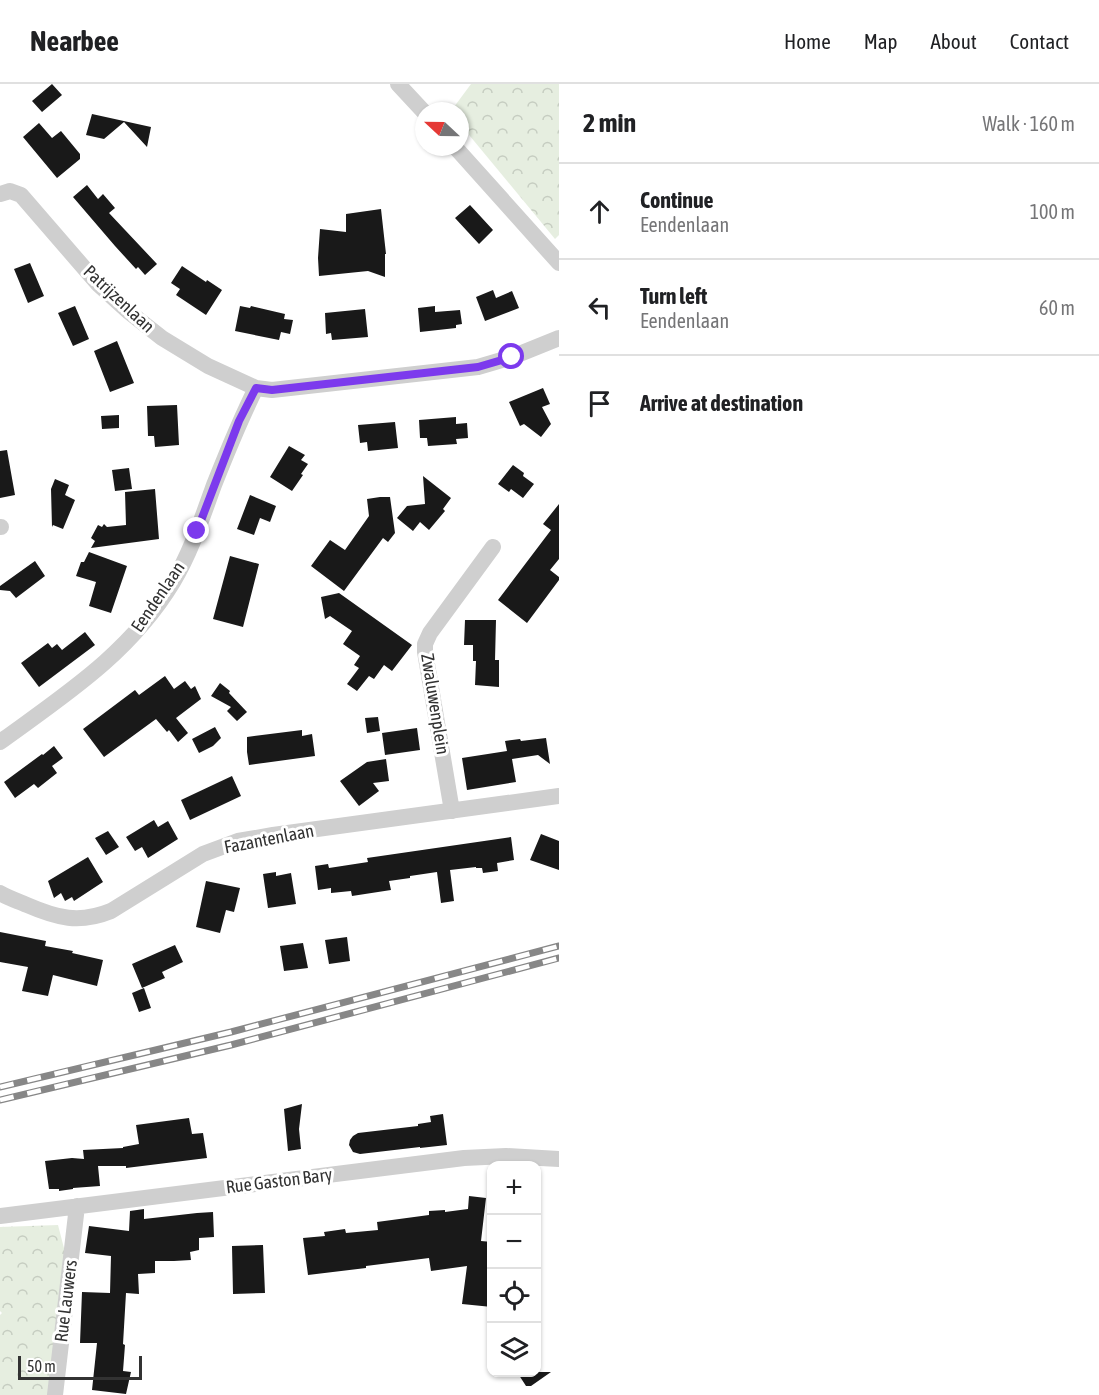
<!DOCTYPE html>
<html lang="en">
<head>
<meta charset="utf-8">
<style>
  body { margin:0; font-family:"Asap Condensed",sans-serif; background:#f6f6f6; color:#202124 }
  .controls { position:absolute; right:18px; bottom:18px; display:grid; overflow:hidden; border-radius:12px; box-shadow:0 2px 4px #0004 }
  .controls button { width:54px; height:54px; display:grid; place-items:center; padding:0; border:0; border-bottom:2px solid #e0e0e0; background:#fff; color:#202124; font:30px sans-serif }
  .compass { position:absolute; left:415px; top:18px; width:54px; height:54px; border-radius:50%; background:#fff; box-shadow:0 2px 4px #0004; rotate:292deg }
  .scale { position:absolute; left:18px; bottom:15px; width:124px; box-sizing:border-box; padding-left:6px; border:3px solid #323232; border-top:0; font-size:16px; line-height:21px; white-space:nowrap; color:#323232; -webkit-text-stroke:4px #fff; paint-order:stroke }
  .stop { position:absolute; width:18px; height:18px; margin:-14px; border:4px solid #7c3aed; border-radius:50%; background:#fff }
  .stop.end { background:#7c3aed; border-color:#fff; box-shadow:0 2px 6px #0008 }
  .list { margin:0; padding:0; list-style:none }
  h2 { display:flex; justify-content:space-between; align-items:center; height:78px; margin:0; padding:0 24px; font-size:26px }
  h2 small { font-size:20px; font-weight:400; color:#757577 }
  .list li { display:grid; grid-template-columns:39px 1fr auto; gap:18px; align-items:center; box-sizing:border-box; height:96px; padding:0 24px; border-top:2px solid #e0e0e0 }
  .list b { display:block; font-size:22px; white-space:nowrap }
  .list p { margin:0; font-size:20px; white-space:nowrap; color:#757577 }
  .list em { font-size:20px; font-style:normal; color:#757577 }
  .icon { flex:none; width:33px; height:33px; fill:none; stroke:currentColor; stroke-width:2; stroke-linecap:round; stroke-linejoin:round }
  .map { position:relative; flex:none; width:559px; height:1311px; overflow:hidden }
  header { display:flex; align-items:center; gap:36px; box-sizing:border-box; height:84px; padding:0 30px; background:#fff; border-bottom:2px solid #e0e0e0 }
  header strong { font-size:28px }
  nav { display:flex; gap:33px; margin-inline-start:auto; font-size:21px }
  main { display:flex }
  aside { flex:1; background:#fff }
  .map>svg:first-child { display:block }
</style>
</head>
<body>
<header>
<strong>Nearbee</strong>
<nav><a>Home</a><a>Map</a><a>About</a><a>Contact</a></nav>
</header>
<main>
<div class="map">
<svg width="559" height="1311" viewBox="0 0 559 1311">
  <defs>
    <pattern id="forest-crowns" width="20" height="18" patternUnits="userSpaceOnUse" patternTransform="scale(1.5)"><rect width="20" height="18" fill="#e6eee0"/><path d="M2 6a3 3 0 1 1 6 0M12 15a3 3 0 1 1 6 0" fill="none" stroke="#c6cdc1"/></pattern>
  </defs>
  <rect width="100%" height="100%" fill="#fff"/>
  <path fill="url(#forest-crowns)" d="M471,0H559V151L555,155L460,40V27H451Z
    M58,1141L66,1172L50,1311H0V1231L2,1229L0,1227V1143Z"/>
  <path fill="#191919" d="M52,0L62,11L42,28L32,17Z
    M92,30L151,43L147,63L124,38L104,55L86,51Z
    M39,39L52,54L61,47L80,70V75L57,94L23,53Z
    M87,101L98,115L103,110L115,124L109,129L157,180L145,191L138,183L136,185L115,162L73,113Z
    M470,121L493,146L479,160L455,134Z
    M381,125L386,170H385V193L368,187L319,192L318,174L320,145L346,148V130Z
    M30,179L44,212L28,219L14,185Z
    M182,182L206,198L207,196L222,206L206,231L176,211L180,205L171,199Z
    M493,206L496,214L512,207L519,224L485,237L476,213Z
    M75,222L89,255L73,262L58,229Z
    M240,222L250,224L251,222L285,230L284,235L293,236L290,250L281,248L279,256L235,247Z
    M435,222V228L460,226L462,240L456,241V244L420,248L418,224Z
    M365,225L368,253L332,256L331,249L326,250L325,229Z
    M117,257L134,299L110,308L94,267Z
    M543,304L550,320L542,323L551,340L541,353L524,340L520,342L509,318Z
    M177,321L179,361L155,363L154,352H148L147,322Z
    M119,331V344L102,345L101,332Z
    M456,333V340L467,339L468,354L456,355L457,360L428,362L427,354H420L419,336Z
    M395,338L398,364L368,367L367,358L360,359L358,341Z
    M289,362L305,371L301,376L308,380L301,390L303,391L292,407L270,393Z
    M7,366L15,411L0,414V367Z
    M513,381L524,389L523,392L534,400L523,414L511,405L509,408L498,400Z
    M129,384L132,405L115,407L112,386Z
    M423,392L451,414L443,425L445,427L429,446L420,438L413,447L397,434L407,422L425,420Z
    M55,395L69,401L65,411L75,416L63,445L53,441L52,443L51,405Z
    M155,405L159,455L91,464L95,457L91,454L98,441L102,443L104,440L107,443L126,441L125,408Z
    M250,411L276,422L270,438L260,434L254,451L237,445Z
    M380,413H390L395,449L388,458L383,454L344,507L311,482L330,456L345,466L369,432L367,415Z
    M559,420V475L550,486L559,493V496L527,539L498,516L551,446L543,440Z
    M89,468L127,482L111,529L89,522L96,498L76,492L81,478H84Z
    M230,472L259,480L243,543L213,535Z
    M35,477L45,492L16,514L10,507L0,506V502Z
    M339,509L412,561L392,587L384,581L374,595L369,592L357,607L347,600L359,584L354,581L360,572L343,560L352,547L330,532L325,535L321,513Z
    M465,536H496L495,576H499V603L475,601L476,577H473V561H464Z
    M85,548L95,561L39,603L21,579L48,559L52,564L57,560L62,566Z
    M165,592L174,605L185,597L191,605L195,602L201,615L176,634L188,649L178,658L169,646L167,648L156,635L104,673L83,645L135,606L139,611Z
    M220,599L230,607L229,609L247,628L237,637L227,627L231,623L211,612Z
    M378,633L380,647L367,649L365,634Z
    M215,643L221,654L213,662L199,669L192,655Z
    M417,644L420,666L385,671L382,649Z
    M302,646V652L312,650L315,672L249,681L247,668V653Z
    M546,654L550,680L538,671L512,675L516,698L467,706L462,674L507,667L505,657L520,655L521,657Z
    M54,662L63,674L52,682L57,689L38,704L34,700L15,714L4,698L42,670L43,671Z
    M386,675L389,697L373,699L379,707L359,722L340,697L367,678Z
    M232,692L241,712L190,736L181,716Z
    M154,736L158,743L168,737L178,755L148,774L142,763L135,767L126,753Z
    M108,747L119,763L106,771L95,754Z
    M541,750L559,757V786L530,776Z
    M511,753L514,776L497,779L498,787L483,789L482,784H476V783L450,786L454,817L441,819L437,788L410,792V794L389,797L391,806L352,812L351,807L331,809V804L318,806L315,782L328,780L329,784L368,778L367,774Z
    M88,773L103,798L74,817L72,813L65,817L61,809L54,814L48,797Z
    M276,788V792L291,789L296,820L268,824L263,790Z
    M206,797L240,804L234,828L226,826L220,849L196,843Z
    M0,848L46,857L45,862L73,867L72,869L103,876L97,902L53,891L48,912L22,907L28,883L0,878Z
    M347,853L350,877L329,880L325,856Z
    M303,859L308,884L284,887L280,862Z
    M175,861L183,878L162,888L165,894L142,904L132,880Z
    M144,904L151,924L139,928L132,909Z
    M302,1020L299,1045L301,1065L288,1067L284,1025Z
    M443,1030L447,1061L420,1064V1063L360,1070L353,1068L349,1061L350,1056L353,1052L358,1049L418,1042V1040L431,1038L430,1032Z
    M189,1034L192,1050L203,1049L207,1074L126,1084V1082H98L100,1102L73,1104V1105L59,1107V1105H49L45,1077L72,1074L84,1075L83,1066L123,1064V1063L139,1060L136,1041Z
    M469,1112L486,1114L481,1157L492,1158V1223L462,1220L467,1182L431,1187L429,1174L366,1182V1184L308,1191L303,1154L325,1152L324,1148L345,1145L346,1149L378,1146L377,1138L429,1131V1127L445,1126V1128L468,1125Z
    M144,1125V1135L197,1129L213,1128L214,1153L199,1154V1166L190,1168L191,1176L174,1177H155V1189L138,1190L139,1210L126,1209L123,1260L125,1261L123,1287L131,1288L126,1310L92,1306L97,1259H80L82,1208L110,1209L111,1172L85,1169L89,1142L129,1147L130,1127Z
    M263,1161L265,1209L233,1210L232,1162Z
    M517,1288H551L531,1302H526Z"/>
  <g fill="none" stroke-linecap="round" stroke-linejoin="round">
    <path stroke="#cfcfcf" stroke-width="16" d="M398,0L424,28
      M455,63L559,179
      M0,110L10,107L21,111L98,200L129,228L162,254L208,282L256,304
      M0,443H1
      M0,658C66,610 130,569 173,498C191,468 202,434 214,401C227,368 240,336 256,304L272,306L478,283L512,273L559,254
      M452,727L425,568V560L430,549L493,463
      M0,809C8,814 18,817 27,821C57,834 79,840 111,827L203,770L238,757L273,751L559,712
      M0,1132L464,1074L506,1072L559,1075
      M55,1311L77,1122"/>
    <defs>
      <path id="rail" d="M0,1003L231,948L559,862
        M0,1016L231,961L559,874"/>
    </defs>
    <use href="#rail" stroke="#878787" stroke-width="7"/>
    <use href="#rail" stroke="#fff" stroke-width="4.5" stroke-dasharray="14" stroke-linecap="butt"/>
  </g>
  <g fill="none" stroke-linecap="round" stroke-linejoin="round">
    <path stroke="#7c3aed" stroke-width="8" d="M197,447L239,337L256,304L272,306L478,283L512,273"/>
  </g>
  <g text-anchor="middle" stroke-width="6" stroke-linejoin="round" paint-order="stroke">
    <g font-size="18" fill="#323232" stroke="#fff">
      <text transform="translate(119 215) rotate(43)" y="6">Patrijzenlaan</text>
      <text transform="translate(158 513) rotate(-56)" y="6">Eendenlaan</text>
      <text transform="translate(435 620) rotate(81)" y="6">Zwaluwenplein</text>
      <text transform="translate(269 755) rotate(-11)" y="6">Fazantenlaan</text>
      <text transform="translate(279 1097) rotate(-7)" y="6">Rue Gaston Bary</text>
      <text transform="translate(66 1217) rotate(-83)" y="6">Rue Lauwers</text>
    </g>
  </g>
</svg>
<div class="controls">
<button>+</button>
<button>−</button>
<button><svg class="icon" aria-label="locate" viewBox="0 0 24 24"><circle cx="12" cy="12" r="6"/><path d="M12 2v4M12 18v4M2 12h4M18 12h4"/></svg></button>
<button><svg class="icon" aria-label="layers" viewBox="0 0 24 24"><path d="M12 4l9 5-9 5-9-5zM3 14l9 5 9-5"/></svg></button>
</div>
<svg class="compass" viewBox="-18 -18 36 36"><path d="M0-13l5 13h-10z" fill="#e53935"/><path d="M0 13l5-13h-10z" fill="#757577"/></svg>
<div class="scale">50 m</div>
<div class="stop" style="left:512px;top:273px"></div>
<div class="stop end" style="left:197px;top:447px"></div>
</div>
<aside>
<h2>2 min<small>Walk · 160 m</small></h2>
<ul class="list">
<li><svg class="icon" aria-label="ahead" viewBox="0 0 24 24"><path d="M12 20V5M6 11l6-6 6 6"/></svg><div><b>Continue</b><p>Eendenlaan</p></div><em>100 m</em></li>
<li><svg class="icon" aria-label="left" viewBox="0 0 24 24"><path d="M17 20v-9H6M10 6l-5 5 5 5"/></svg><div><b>Turn left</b><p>Eendenlaan</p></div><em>60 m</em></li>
<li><svg class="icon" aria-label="arrive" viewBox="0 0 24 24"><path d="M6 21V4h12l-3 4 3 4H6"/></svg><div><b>Arrive at destination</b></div></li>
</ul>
</aside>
</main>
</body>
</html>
